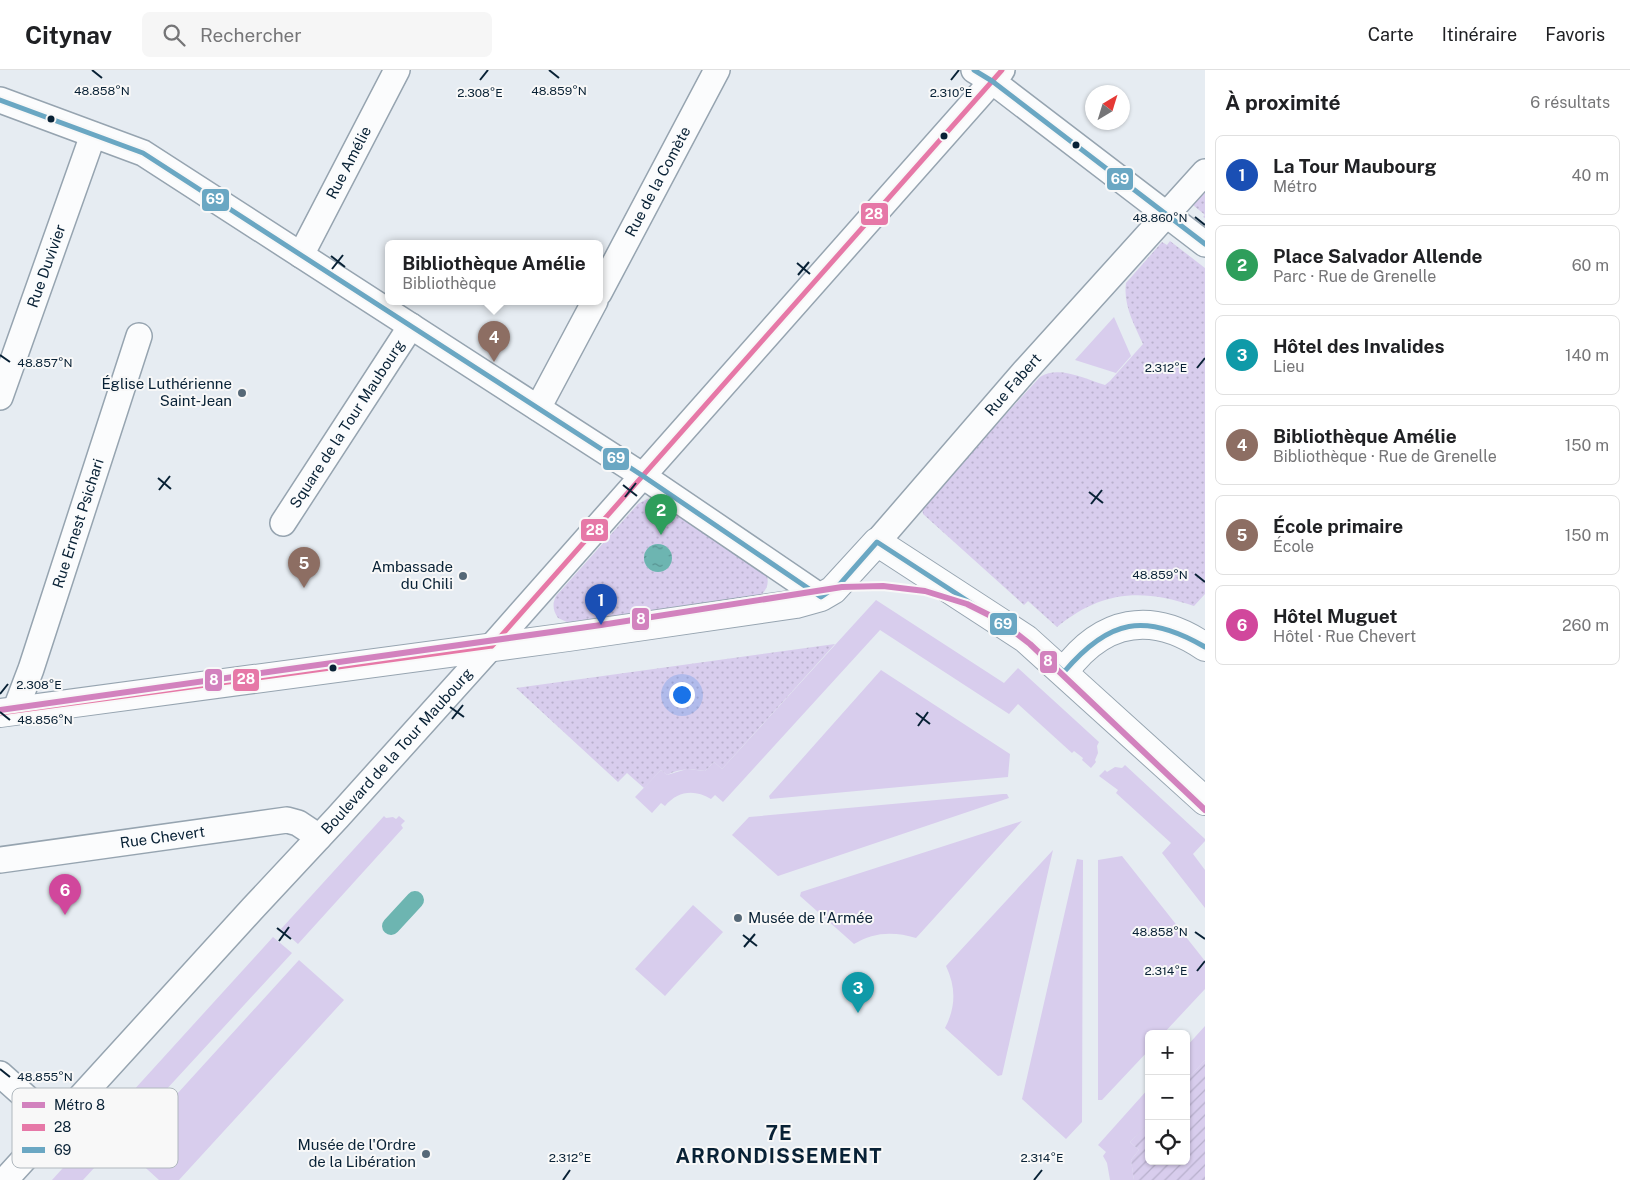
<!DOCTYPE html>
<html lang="fr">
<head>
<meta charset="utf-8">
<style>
  body { margin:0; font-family:"Public Sans",sans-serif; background:#f6f6f6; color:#202124 }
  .controls { position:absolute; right:15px; bottom:15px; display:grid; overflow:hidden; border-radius:8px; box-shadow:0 1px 4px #0004 }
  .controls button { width:45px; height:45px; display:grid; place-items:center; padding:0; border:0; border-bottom:1px solid #e0e0e0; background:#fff; color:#202124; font:25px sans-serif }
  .compass { position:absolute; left:1085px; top:15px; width:45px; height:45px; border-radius:50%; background:#fff; box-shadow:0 1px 4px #0004; rotate:38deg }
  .you { position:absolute; left:681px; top:624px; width:18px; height:18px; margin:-12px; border:4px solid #fff; border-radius:50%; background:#1a73e8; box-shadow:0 0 0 8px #1a73e833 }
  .badge { display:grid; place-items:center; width:32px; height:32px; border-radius:50%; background:#566877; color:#fff; font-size:16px; font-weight:700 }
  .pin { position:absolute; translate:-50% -41px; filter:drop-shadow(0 1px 2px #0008) }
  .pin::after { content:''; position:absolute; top:26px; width:18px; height:15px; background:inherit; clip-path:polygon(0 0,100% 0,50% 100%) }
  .popup { position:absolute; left:385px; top:170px; width:218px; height:65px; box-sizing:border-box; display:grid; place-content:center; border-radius:8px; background:#fff; filter:drop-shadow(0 1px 4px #0005); font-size:16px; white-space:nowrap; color:#757577 }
  .popup b { font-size:19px; color:#202124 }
  .popup::after { content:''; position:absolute; left:50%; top:100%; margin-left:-10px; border:10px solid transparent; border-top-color:#fff }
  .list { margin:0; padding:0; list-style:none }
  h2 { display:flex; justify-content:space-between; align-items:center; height:65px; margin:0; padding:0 20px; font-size:21px }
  h2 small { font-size:16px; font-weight:400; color:#757577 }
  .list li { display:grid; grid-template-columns:32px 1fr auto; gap:15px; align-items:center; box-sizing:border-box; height:80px; margin:0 10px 10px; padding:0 10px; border:1px solid #e0e0e0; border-radius:8px }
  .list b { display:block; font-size:19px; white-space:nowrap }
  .list p { margin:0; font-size:16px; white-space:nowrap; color:#757577 }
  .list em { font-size:16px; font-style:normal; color:#757577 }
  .icon { flex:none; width:28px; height:28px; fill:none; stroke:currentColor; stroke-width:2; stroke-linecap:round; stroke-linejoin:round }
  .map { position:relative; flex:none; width:1205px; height:1110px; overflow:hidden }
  header { display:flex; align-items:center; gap:30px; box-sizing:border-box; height:70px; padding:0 25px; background:#fff; border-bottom:1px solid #e0e0e0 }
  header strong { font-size:24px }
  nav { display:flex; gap:28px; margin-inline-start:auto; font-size:18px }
  .search { width:350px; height:45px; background:#f6f6f6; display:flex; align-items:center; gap:12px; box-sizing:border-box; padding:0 18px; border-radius:8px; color:#757577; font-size:19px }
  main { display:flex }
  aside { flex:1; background:#fff }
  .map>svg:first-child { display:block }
</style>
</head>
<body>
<header>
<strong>Citynav</strong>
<div class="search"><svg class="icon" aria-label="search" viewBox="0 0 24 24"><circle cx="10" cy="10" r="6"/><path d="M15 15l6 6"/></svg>Rechercher</div>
<nav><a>Carte</a><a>Itinéraire</a><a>Favoris</a></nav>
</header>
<main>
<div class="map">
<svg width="1205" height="1110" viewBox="0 0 1205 1110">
  <defs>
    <pattern id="park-dots" width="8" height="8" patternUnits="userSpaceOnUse" patternTransform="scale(1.25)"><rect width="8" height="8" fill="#d8cded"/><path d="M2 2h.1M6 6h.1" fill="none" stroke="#b8b0cc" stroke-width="1.8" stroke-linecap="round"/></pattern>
    <pattern id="garden-furrows" width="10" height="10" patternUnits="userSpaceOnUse" patternTransform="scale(1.25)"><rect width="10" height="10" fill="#d8cded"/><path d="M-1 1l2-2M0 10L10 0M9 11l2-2" fill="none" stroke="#b8b0cc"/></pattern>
    <pattern id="water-ripples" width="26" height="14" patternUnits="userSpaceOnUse" patternTransform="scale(1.25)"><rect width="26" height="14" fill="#6db5b1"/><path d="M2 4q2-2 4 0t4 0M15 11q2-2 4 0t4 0" fill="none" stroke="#589391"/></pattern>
  </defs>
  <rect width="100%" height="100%" fill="#e6ecf2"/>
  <path fill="#d8cded" d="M1114,247L1131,286L1116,303L1075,290Z
    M876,530L1004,613L1018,598L1099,672L1097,676L1098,683L1095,690L1096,692L1091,698L1082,690L1083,688L1074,681L1072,683L1018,634L1009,644L880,560L723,732L715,725L711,729C694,719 678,721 665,736L661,733L652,743L635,727L661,700L667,705L687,699L705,701L714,692L722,699Z
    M881,600L1010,684L1008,707L770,729L769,726Z
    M1125,695L1205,769V771L1193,784L1205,800V838L1162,783L1171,773L1116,723L1118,720L1099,706L1105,700L1107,702L1115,697L1122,698Z
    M1003,724H1007L1009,728L778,806L732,765L749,747Z
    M384,746L386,748L393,747L396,749L399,746L405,751L401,755L403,758L298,874L281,859Z
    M1022,751L916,868C894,861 873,862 854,874L800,826L801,822Z
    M1053,780L1002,1005L998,1006L945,958C956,937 956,917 946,896Z
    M1122,786L1205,891V919L1163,964H1149V980L1102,1030H1098V790Z
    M1077,789L1083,790L1082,1052L1066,1069L1022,1029Z
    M693,835L723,862L665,926L635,899Z
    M273,867L292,883L83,1110H52Z
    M299,890L344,930L179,1110H159L126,1080Z
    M1205,956V990L1186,1011V977Z
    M1149,1018V1052L1130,1072L1139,1080L1131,1090L1134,1110H1110L1107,1093L1103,1086L1106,1082L1098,1075Z"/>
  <path fill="url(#park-dots)" d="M1205,122V148L1203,147L1205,145L1193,135Z
    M1170,171L1205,198V524L1194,536C1141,518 1101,521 1057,557L1028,531L1024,535L923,444L922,436L1040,307C1059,295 1085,309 1105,315L1110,311L1143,274C1134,254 1123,235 1126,213L1162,172L1167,175Z
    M647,429L658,430L765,501C770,511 768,519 760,526L569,553L558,548C553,541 552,534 556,526L638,434Z
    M835,574L722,699L714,692L705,701C692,699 679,698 667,705L661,700L644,718L627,703L618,712L516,618Z"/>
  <path fill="url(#garden-furrows)" d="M1205,990V1110H1134L1131,1090L1139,1080L1130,1072L1149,1052V1091H1186V1011Z"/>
  <path fill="url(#water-ripples)" d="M644 488a14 14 0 1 1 28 0a14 14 0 1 1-28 0Z"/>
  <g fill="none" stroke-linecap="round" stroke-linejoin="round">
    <path stroke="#6db5b1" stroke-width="18" d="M391,856L415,830"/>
    <defs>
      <g id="minor">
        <path d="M974,0L992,11L1205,174"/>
        <path d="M0,30L143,83L643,406L821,527"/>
        <path id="s1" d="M301,185L397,0"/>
        <path id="s2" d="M599,223L717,0"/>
        <path id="s3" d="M0,327L93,65"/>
        <path d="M538,338L595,231"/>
        <path id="s4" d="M283,453L411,256"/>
        <path id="s5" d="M877,472L1024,302L1205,102"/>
        <path id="s6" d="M15,641L31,599L139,266"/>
        <path id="s7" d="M0,790L287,750L298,753L319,767"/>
        <path d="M0,1004L56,1054"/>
        <path id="s8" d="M5,1110L253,838L338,747L492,576L1002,0"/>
      </g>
      <path id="major" d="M1064,602C1102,550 1151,540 1205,577
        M0,643L568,567L796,534L821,527L833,520L877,472L1026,569L1205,731"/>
    </defs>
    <use href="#minor" stroke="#96a4b0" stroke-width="28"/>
    <use href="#major" stroke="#96a4b0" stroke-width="30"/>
    <use href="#minor" stroke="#fbfcfd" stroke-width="25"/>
    <use href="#major" stroke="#fbfcfd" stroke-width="28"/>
    <defs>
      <path id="bus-1" d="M492,576L1002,0
        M0,643L492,576"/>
      <path id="bus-2" d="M974,0L992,11L1205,174
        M0,30L143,83L643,406L821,527L840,514L877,472L1026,569L1064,602C1109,549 1145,542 1205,577"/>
    </defs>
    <use href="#bus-1" stroke="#f8f8f8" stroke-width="9"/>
    <use href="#bus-2" stroke="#f8f8f8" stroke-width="9"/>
    <use href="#bus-1" stroke="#e678a7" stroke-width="5"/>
    <use href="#bus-2" stroke="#6aa7c3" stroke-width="5"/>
    <defs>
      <path id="metro-1" d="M0,640L601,555L842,517L883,516L925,521L967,534L999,550L1030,574L1205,740"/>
    </defs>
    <use href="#metro-1" stroke="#f8f8f8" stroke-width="10"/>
    <use href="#metro-1" stroke="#d282be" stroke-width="6"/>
  </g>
  <path fill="none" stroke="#082135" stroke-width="2" d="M92,0L102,8M549,0L559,8M480,10L488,0M951,10L959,0M1195,147L1205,155M331,186L345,197M797,193L810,204M332,199L343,185M798,205L809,192M0,285L10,292M1197,298L1205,288M158,408L171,419M623,415L637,426M159,420L170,406M1089,422L1103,433M625,427L636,413M1091,434L1102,420M1195,504L1205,512M0,624L8,614M450,637L464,647M0,642L10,650M916,643L930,654M452,649L463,635M918,656L928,642M277,858L291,869M1195,862L1205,869M743,865L757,876M279,871L289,857M744,877L755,864M1197,901L1205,891M0,999L10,1007M563,1110L570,1100M1034,1110L1042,1100"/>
  <g fill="#082135" stroke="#f8f8f8" stroke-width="2">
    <circle cx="51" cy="49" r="4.5"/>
    <circle cx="944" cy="66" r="4.5"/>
    <circle cx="1076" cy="75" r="4.5"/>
    <circle cx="333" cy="598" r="4.5"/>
  </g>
  <g fill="#566877" stroke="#f8f8f8" stroke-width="2">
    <circle cx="242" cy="323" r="5"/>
    <circle cx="463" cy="506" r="5"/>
    <circle cx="738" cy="848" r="5"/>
    <circle cx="426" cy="1084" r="5"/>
  </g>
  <g text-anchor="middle" stroke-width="4" stroke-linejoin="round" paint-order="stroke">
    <g font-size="15" fill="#082135" stroke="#f8f8f8">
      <text dy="5" stroke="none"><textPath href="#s1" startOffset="104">Rue Amélie</textPath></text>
      <text dy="5" stroke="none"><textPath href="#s2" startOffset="126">Rue de la Comète</textPath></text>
      <text dy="5" stroke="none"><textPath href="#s3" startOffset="139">Rue Duvivier</textPath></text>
      <text dy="5" stroke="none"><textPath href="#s5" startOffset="208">Rue Fabert</textPath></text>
      <text dy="5" stroke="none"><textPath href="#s4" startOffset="118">Square de la Tour Maubourg</textPath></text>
      <text dy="5" stroke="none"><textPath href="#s6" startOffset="198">Rue Ernest Psichari</textPath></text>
      <text dy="5" stroke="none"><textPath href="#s8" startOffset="581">Boulevard de la Tour Maubourg</textPath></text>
      <text dy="5" stroke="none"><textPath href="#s7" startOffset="164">Rue Chevert</textPath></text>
    </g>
    <g font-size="15" fill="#082135" stroke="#f8f8f8" text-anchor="end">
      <text x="232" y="319">Église Luthérienne<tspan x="232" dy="17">Saint-Jean</tspan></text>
      <text x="453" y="502">Ambassade<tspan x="453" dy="17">du Chili</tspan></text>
      <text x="748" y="853" text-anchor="start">Musée de l'Armée</text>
      <text x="416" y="1080">Musée de l'Ordre<tspan x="416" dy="17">de la Libération</tspan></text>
    </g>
    <g font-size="20" font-weight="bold" letter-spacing="1" fill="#082135" stroke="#f8f8f8">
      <text x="779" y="1070">7E<tspan x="779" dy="23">ARRONDISSEMENT</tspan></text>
    </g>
  </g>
  <rect x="12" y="1018" width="166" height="80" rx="8" fill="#f8f8f8" stroke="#b0b8be" stroke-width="1"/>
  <rect x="22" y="1032" width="23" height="6" fill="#d282be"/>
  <rect x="22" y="1054" width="23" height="7" fill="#e678a7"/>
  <rect x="22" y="1077" width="23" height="6" fill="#6aa7c3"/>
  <g font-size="14" fill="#082135">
    <text x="54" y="1040">Métro 8</text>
    <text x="54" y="1062">28</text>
    <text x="54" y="1085">69</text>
  </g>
  <g font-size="12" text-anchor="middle" fill="#082135" stroke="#f8f8f8" stroke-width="4" stroke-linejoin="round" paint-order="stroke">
    <text x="102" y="25">48.858°N</text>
    <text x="559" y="25">48.859°N</text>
    <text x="480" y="27">2.308°E</text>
    <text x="951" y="27">2.310°E</text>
    <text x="1160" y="152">48.860°N</text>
    <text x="45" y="297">48.857°N</text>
    <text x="1166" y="302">2.312°E</text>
    <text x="1160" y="509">48.859°N</text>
    <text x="39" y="619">2.308°E</text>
    <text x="45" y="654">48.856°N</text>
    <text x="1160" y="866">48.858°N</text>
    <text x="1166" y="905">2.314°E</text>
    <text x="45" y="1011">48.855°N</text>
    <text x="570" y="1092">2.312°E</text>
    <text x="1042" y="1092">2.314°E</text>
  </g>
  <g stroke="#f8f8f8" stroke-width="2">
    <rect x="1106" y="97" width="28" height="24" rx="5" fill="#6aa7c3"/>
    <rect x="201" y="118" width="29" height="24" rx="5" fill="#6aa7c3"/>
    <rect x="860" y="132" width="29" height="24" rx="5" fill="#e678a7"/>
    <rect x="602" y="377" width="28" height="24" rx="5" fill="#6aa7c3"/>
    <rect x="580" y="448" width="29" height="24" rx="5" fill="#e678a7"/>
    <rect x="631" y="537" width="19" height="24" rx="5" fill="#d282be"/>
    <rect x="989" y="542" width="29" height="24" rx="5" fill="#6aa7c3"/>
    <rect x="1039" y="580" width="19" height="24" rx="5" fill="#d282be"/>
    <rect x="232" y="598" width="28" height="24" rx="5" fill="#e678a7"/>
    <rect x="204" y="598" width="19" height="24" rx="5" fill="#d282be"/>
  </g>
  <g font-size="14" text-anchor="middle" font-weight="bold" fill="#fff">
    <text x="1120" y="114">69</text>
    <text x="215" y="134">69</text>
    <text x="874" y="149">28</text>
    <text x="616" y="393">69</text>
    <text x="595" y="465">28</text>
    <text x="641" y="554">8</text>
    <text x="1003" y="559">69</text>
    <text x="1048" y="596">8</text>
    <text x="246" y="614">28</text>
    <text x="214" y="615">8</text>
  </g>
</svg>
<div class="controls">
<button>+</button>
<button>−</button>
<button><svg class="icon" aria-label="locate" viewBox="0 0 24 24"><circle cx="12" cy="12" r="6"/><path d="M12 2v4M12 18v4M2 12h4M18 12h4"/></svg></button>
</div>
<svg class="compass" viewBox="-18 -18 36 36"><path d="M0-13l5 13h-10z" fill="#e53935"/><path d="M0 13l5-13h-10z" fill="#757577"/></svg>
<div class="you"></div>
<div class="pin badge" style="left:601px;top:555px;background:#1a4fb4">1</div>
<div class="pin badge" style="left:661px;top:465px;background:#2e9e5b">2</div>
<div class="pin badge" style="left:858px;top:943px;background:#0f9aa8">3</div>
<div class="pin badge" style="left:494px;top:292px;background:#8d6e63">4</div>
<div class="popup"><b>Bibliothèque Amélie</b>Bibliothèque</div>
<div class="pin badge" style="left:304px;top:518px;background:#8d6e63">5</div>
<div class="pin badge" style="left:65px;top:845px;background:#d1479c">6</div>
</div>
<aside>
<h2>À proximité<small>6 résultats</small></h2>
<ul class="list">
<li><span class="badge" style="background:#1a4fb4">1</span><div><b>La Tour Maubourg</b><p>Métro</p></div><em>40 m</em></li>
<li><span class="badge" style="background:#2e9e5b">2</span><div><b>Place Salvador Allende</b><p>Parc · Rue de Grenelle</p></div><em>60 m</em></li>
<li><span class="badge" style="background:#0f9aa8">3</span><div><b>Hôtel des Invalides</b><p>Lieu</p></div><em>140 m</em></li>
<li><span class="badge" style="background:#8d6e63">4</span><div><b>Bibliothèque Amélie</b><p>Bibliothèque · Rue de Grenelle</p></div><em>150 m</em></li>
<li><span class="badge" style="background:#8d6e63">5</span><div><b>École primaire</b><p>École</p></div><em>150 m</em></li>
<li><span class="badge" style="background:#d1479c">6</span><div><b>Hôtel Muguet</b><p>Hôtel · Rue Chevert</p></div><em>260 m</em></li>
</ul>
</aside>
</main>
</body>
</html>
